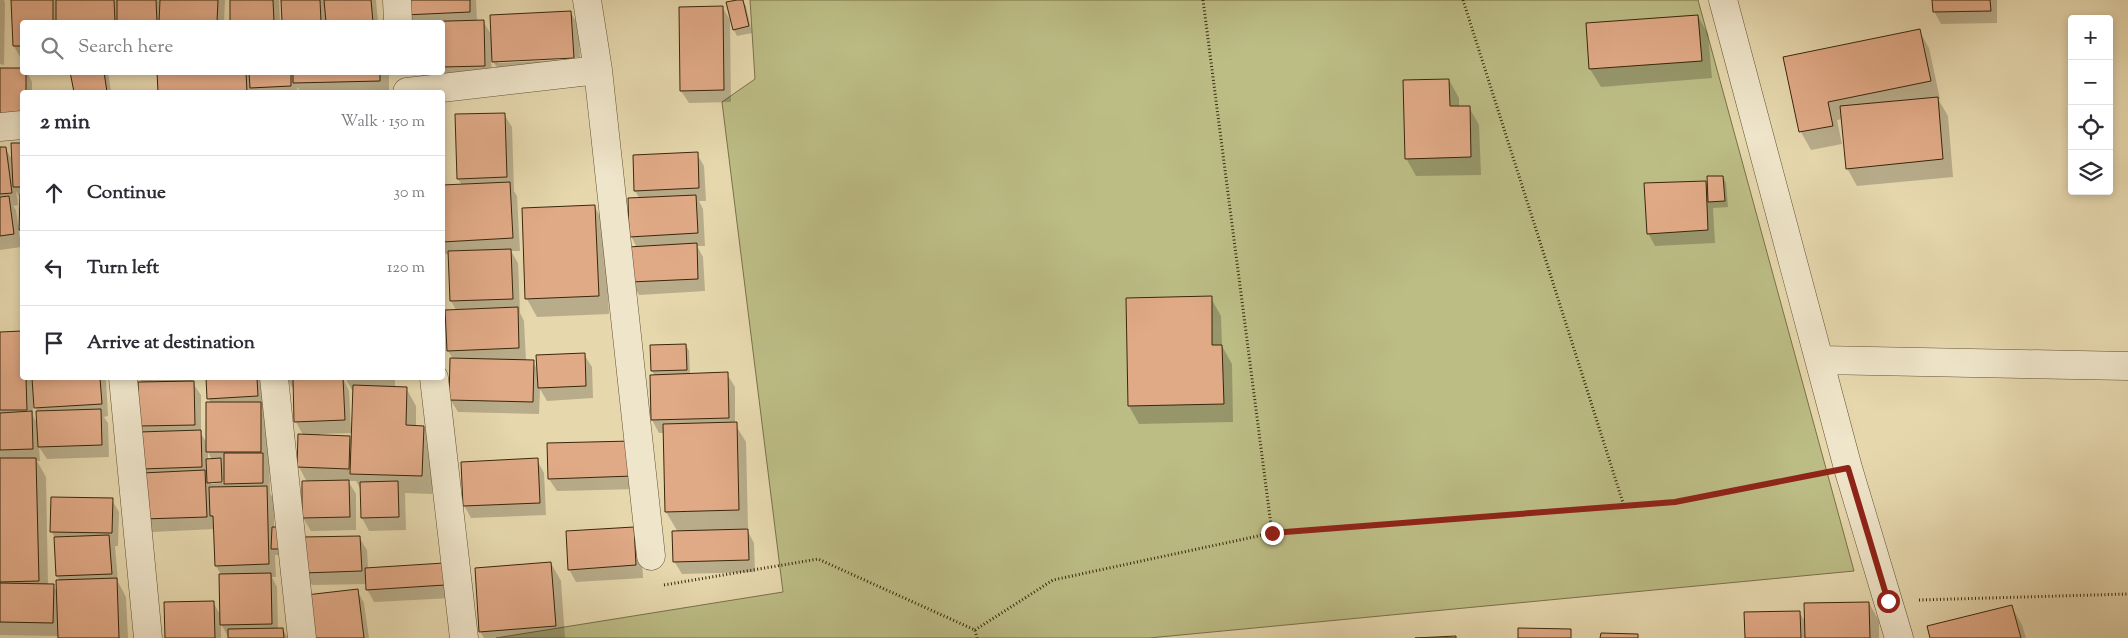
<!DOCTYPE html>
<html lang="en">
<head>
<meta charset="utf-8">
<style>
  body { margin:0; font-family:"Sorts Mill Goudy",serif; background:#f7f7f7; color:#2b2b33 }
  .controls { position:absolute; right:15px; top:15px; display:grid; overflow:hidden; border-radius:5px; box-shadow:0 2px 8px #0003 }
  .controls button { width:45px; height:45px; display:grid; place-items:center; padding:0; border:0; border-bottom:1px solid #e1e1e2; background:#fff; color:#2b2b33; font:25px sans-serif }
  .stop { position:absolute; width:15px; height:15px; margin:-11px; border:4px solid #8f2418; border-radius:50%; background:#fff }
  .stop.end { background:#8f2418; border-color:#fff; box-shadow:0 1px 5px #0008 }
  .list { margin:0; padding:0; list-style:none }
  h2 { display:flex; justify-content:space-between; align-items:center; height:65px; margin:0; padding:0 20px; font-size:21px }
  h2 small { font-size:16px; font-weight:400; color:#7c7c81 }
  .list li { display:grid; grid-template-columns:32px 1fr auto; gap:15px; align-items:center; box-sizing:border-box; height:75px; padding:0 20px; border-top:1px solid #e1e1e2 }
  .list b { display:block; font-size:19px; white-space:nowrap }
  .list em { font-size:16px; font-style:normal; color:#7c7c81 }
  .icon { flex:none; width:28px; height:28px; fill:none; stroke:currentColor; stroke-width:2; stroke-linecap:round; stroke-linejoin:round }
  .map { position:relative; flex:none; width:2128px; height:638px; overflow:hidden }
  .search { position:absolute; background:#fff; box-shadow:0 2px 8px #0003; left:20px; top:20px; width:425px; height:55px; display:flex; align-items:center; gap:12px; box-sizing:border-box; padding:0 18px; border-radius:5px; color:#7c7c81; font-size:19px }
  .panel { position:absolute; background:#fff; box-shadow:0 2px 8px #0003; left:20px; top:90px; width:425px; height:290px; border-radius:5px }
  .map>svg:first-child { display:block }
</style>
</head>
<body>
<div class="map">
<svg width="2128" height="638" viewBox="0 0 2128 638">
  <rect width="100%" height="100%" fill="#e6d7ad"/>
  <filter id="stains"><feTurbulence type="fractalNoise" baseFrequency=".004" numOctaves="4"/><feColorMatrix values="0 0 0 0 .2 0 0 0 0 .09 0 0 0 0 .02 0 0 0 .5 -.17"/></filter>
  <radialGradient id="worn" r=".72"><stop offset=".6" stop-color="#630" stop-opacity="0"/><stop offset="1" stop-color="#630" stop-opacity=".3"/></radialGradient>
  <path fill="#bcbc85" stroke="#7a7148" d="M750,0H1698L1854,571L1149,638H496L783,592L722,102L755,79Z"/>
  <path fill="#0003" fill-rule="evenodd" d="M0,0H4L5,3L4,65L0,64Z
    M12,0H225L224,22H22L21,59L14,46Z
    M231,0H279L280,22H232Z
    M282,0H376L378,22H283Z
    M404,0H476L477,21H483L492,36L571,13L578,25L580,57L498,61V63L580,59L501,74L491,58L492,78L424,81L419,72H442V22H409Z
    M742,0L746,6L752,33L737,36L734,30Z
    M1934,0H1997V23L1941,24L1934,11Z
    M722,7L730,20L731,102L689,103L681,91Z
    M1698,16L1708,34L1712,78L1601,87L1590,69Z
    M1919,30L1929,48L1940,99H1938L1948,116L1953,177L1857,186L1847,168L1842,119L1837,120L1842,144L1811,150L1801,132L1785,58Z
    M0,69H22V72H27L32,82V92H22V130Z
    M71,72H108L111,92H75Z
    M159,72H389V92H301L297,87L298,92H254L253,91V92H159Z
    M1449,80L1459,98V107H1469L1479,125L1481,175L1416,176L1406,158Z
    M504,114L512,127L514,191L517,196L520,251H511L518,263L520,313L524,321L526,361L533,362L538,371L584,354L592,367L593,398L547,401L540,389L539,414L458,412L450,399L454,360L448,351L456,310L451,301L449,254H444L442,252V186L462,185L458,179Z
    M22,144V234L20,230L21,199L16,191L18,205L13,206L16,210L21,247L0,250V148H5L13,161L12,145Z
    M697,154L704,166L706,201H699L703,209L705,246H697L703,257L705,291L639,295L631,282L637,248L631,236L640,199L635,191Z
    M1723,177L1726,183L1728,207L1713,208L1715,243L1655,246L1648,233L1705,182L1709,188Z
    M595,207L605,225L609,314L537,317L527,299Z
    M1211,298L1221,316L1222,346L1232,364L1233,422L1139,424L1129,406Z
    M22,332V378H105L106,379L108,416L104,417L108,423L109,457L47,459L39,447L40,461H37L46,477L48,585L53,586L58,593L60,581L57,576L55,538L52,532L53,498L112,500L119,512L118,546H115L118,582L126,597L128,638H59V636L0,635V333ZM33,403L38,412V425L33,416Z
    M686,345L689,351L690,375L727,374L735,387V424L746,442L748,528H746L754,543L755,572L682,574L674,561L678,532L666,512L664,433H659L652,420L655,376L652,371Z
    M139,378H192V382L201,395V434L207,443L211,403L208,398L207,378H263L268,416L270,493L274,500V528L284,555H275L276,577H272L277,587L278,630H283L288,638H229L221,624V638H166L213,602L221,616L222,576L216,566L215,529L152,532L144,519V433L140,426L142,383ZM208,452L212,460H208ZM228,480L229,482L211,484V481Z
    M286,378H343L349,391L351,430H353L354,390H352L345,378H395V387L406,388L416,406V427H424L434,445L432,494L405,493L406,530L369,531L362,518L361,490L356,481H348L356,494V530L311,531L303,518L307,482L299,467L300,435H303L296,422L294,390ZM353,433V443L349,437L320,436V434Z
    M631,442L639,489L557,491L549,479Z
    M537,460L544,473L546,515L471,518L464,505Z
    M633,528L641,541L643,578L576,582L569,569Z
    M359,537L367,550L368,569L443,565L452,598L374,602L367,589V584L312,585L304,572Z
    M551,563L561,581L565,638H484L480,631Z
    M357,590L364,603L369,638H313Z
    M1869,603L1879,621V638H1746L1799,612L1806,623Z
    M2012,607L2022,625L2026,638H1932Z"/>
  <path fill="#e1aa87" stroke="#39260a" d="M11,0H53V22H22V46H13Z
    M56,0H114L115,22H56Z
    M117,0H156L157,22H117Z
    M160,0H218L217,22H159Z
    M230,0H273L274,22H230Z
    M281,0H320L321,22H282Z
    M324,0H371L373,22H326Z
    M403,0H470V12L404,15Z
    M737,0H743L749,26L733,30L726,2Z
    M1932,0H1990L1991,11L1933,12Z
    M723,6L724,90L680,91L679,7Z
    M571,11L574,58L492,62L490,15Z
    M1698,15L1702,61L1589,69L1586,23Z
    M484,20L485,66L442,67V22H414Z
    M1920,29L1931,81L1828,102L1833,126L1799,132L1783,57Z
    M0,68H22V72H26V92H22V118H0Z
    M70,72H104L107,92H74Z
    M157,72H246L247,92H158Z
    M249,72H291V86L250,88Z
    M293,72H380V81L293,83Z
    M1449,79L1450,106H1470L1471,157L1405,159L1403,80Z
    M1938,97L1943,159L1846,169L1840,106Z
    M505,113L507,177L457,179L455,114Z
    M11,143H22V187H13Z
    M0,147H6L12,193L0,194Z
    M698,152L699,188L634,191L633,155Z
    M1707,176H1723L1725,201L1708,202Z
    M1706,181L1708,230L1647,234L1644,183Z
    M510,182L513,238L442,242V185Z
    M20,194H22V230H19Z
    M696,195L698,233L629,237L628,198Z
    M9,196L14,234L0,236V197Z
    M595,205L599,296L525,299L522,208Z
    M697,243L698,279L630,282L628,247Z
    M511,249L513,299L450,301L448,251Z
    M1212,296V345H1222L1224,404L1128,406L1126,298Z
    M518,307L519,348L447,351L445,310Z
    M22,331V378H26L27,410H0V332Z
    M686,344L687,370L651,371L650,345Z
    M585,353L586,386L538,388L536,355Z
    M450,358L534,360L533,402L449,400Z
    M728,372L729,418L651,420L650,375Z
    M32,378H100L102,404L34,408Z
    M206,378H257L258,396L207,399Z
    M343,378L345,420L294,422L293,379Z
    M194,381L195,425L139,426L138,382Z
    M353,385L407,387L406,425L424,426L422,476L350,474Z
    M206,402H261V452H206Z
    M101,409L102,445L38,447L36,411Z
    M32,411L33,449L0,450V413Z
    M737,422L739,510L665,512L663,424Z
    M201,430L202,467L141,469L139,432Z
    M298,434L350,436L349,469L297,467Z
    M632,441L633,476L548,479L547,443Z
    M224,453H263V483L224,484Z
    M0,458H36L39,581L0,582Z
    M221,458L222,482L207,483L206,459Z
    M538,458L540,503L463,506L461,462Z
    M205,470L207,517L143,519L142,473Z
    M349,480L350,517L302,518V481Z
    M398,481L399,517L361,518L360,482Z
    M267,486L269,564L215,566L213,516H210L209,487Z
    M51,497L113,498L112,533L50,532Z
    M272,527H281V549H271Z
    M634,527L636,565L568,570L566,531Z
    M748,529L749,560L673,562L672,531Z
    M109,535L112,574L56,576L54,537Z
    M360,536L362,571L303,573L302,537Z
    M551,562L556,626L479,632L475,568Z
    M444,563L445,585L366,590L365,568Z
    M271,573L272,624L220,625L219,574Z
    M117,578L119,638H58L56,580Z
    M0,583L54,584L53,623L0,622Z
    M358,589L364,638H311L306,595Z
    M214,601L215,638H165L164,602Z
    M1869,602L1870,638H1805L1804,603Z
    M2012,605L2021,638H1930L1927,626Z
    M1800,611L1801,638H1745L1744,612Z
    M283,628L284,638H228V629Z
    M1518,628L1571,629V638H1518Z
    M1601,633L1638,634V638H1600Z
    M1456,636V638H1415Z"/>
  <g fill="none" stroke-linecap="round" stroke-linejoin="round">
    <defs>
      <path id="minor" d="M397,0L398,22
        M1723,0L1848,468L1899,638
        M598,70L651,556
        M407,92L598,70L587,0
        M0,127L22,125
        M1821,360L2128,366
        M123,378L148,638
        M274,378L302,638
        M434,378L464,638"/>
    </defs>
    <use href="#minor" stroke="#645233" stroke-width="29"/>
    <path stroke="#39260a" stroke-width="3" stroke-dasharray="1 2.5" stroke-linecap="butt" d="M1203,0L1272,533L1675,502L1820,474
      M1463,0L1624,506
      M664,585L818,559L975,630L977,638
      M1919,600L2128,594
      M975,630L1053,580L1272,533"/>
    <use href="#minor" stroke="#efe5ca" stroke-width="28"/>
  </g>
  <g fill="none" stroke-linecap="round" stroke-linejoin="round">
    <path stroke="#8f2418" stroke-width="6" d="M1272,533L1675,502L1848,468L1888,601"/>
  </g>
  <rect width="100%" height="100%" filter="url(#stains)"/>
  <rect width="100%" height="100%" fill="url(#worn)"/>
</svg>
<div class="controls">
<button>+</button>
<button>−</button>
<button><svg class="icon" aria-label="locate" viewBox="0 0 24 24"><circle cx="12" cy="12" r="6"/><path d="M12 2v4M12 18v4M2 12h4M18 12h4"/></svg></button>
<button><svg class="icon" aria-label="layers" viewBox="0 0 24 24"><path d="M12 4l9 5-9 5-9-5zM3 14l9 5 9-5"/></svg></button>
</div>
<div class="stop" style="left:1888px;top:601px"></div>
<div class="stop end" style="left:1272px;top:533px"></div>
<div class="search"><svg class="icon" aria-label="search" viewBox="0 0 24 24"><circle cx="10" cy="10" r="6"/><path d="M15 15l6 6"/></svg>Search here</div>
<section class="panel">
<h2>2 min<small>Walk · 150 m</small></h2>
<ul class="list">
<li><svg class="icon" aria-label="ahead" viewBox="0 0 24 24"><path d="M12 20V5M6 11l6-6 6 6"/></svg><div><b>Continue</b></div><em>30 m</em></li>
<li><svg class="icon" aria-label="left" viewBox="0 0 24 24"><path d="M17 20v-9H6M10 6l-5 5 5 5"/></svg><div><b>Turn left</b></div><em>120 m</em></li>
<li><svg class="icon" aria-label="arrive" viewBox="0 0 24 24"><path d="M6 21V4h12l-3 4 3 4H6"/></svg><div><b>Arrive at destination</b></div></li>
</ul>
</section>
</div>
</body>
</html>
